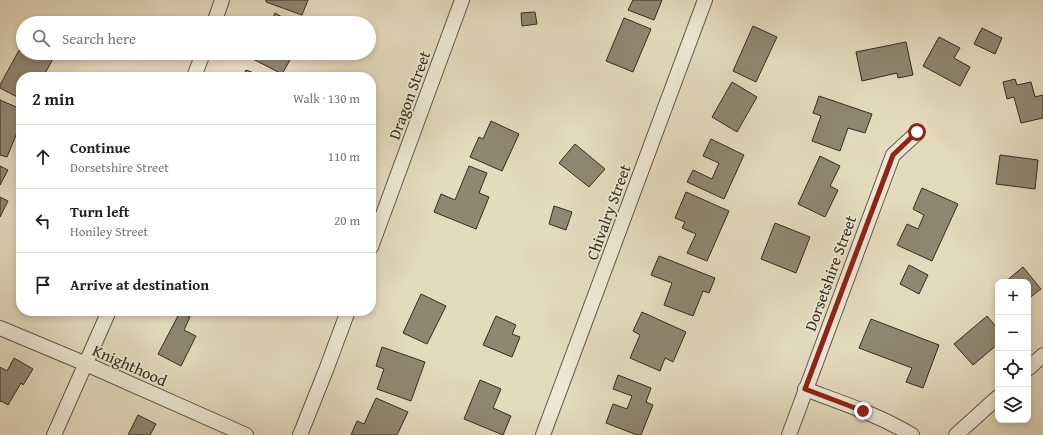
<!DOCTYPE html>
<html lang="en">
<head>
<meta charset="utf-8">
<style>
  body { margin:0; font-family:"Gentium Book Plus",serif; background:#f6f6f6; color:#222 }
  .controls { position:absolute; right:12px; bottom:12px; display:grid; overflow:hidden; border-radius:8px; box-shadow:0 2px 6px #0003 }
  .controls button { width:36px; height:36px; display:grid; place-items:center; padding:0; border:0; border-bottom:1px solid #e0e0e0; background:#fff; color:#222; font:20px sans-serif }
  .stop { position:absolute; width:12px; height:12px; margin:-9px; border:3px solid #8f2418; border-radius:50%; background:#fff }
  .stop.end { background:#8f2418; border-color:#fff; box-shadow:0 1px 4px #0008 }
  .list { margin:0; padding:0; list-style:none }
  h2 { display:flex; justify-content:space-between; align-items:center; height:52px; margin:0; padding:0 16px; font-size:17px }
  h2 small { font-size:13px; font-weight:400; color:#767676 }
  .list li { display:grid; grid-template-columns:26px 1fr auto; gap:12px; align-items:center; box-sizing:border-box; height:64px; padding:0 16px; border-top:1px solid #e0e0e0 }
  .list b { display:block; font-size:15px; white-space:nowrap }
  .list p { margin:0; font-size:13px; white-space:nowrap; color:#767676 }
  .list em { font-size:13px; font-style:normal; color:#767676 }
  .icon { flex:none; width:22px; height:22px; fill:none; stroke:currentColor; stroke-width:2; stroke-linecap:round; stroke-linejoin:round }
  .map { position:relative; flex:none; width:1043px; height:435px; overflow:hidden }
  .search { position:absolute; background:#fff; box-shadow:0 2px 6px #0003; left:16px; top:16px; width:360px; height:44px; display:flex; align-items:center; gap:10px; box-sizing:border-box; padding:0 14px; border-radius:22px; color:#767676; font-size:15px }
  .panel { position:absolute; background:#fff; box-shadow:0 2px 6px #0003; left:16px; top:72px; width:360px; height:244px; border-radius:16px }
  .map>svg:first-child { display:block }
</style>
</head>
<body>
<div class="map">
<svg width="1043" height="435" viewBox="0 0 1043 435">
  <rect width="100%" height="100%" fill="#e4dabd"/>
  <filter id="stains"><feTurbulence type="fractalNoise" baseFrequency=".005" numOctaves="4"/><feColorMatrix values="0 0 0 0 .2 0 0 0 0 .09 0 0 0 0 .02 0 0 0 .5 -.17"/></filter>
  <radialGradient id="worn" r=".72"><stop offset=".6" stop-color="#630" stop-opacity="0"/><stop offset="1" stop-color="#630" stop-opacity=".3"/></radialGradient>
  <path fill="#908672" stroke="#352b21" d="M266,0H308L302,15L266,2Z
    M633,0H662L654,20L628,10Z
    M535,12L537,24L522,26L521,13Z
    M275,13L293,23H270Z
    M624,18L651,29L633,72L606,61Z
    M753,26L777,37L756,82L733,71Z
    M982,28L1002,38L995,54L974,44Z
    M939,37L960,48L954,58L970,67L960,86L923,66Z
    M906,42L913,75L898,78L897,73L862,81L856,52Z
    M23,43V53H47L54,57L43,77H21V99L0,88V85Z
    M248,53H294L282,74L247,56Z
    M246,70L265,77H243Z
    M1015,79L1017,85L1031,82L1035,97L1043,95V118L1021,123L1014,97L1007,99L1003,82Z
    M732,82L757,97L737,132L712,117Z
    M819,96L872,114L865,133L848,128L840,151L812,141L821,116L813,113Z
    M0,100L21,109V123L7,157L0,155Z
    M491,121L519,134L502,171L470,157L479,137L483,139Z
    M711,139L744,155L724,199L687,182L693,170L712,179L719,163L703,156Z
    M575,144L605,169L589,187L559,163Z
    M1000,155L1038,160L1035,189L996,184Z
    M820,156L840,166L830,186L838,190L825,217L798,204Z
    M0,166L8,170L0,185Z
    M469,166L487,173L479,193L489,197L476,229L434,212L441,194L455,200Z
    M922,188L958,204L932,261L897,245L907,224L918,229L924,215L913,209Z
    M686,192L729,211L707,261L687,253L696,234L682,228L685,222L675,218Z
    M0,197L8,201L0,217Z
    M554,206L572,212L566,230L549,224Z
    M775,223L810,237L796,273L761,259Z
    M659,256L715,278L709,293L703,291L693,316L664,305L672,283L651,275Z
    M909,265L928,275L919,294L900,284Z
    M1023,267L1041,289L1028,299V282H1005Z
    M421,294L446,306L427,344L403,333Z
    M180,312L190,317L184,330L196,336L181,366L158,354Z
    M642,312L686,332L673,362L665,358L660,371L630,358L640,335L633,331Z
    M496,316L516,325L512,334L520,337L512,357L483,345Z
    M987,316L998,329V344L973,365L954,344Z
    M871,319L939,345L923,388L906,382L912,368L859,348Z
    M382,347L425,362L411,401L377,389L384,369L376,366Z
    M14,358L33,369L23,385L21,383L8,405L1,401L0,402V367L7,371Z
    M618,375L651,388L646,402L653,405L641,435H637L606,423L613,404L627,409L632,396L613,389Z
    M480,380L501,389L493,408L511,416L503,435L464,419Z
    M376,398L408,412L397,435H351L357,421L364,424Z
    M138,415L156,424L150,435H128Z"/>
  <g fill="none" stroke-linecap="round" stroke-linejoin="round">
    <defs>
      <path id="street" d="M214,23L222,0
        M194,77L203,53
        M371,247L462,0
        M0,328L86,364L246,435
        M1028,369L1043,355
        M805,389C842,403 879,415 912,435
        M54,435L109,311
        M300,435L326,370L348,311
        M543,435L705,0
        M789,435L893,155L917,133
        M956,435L998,397"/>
    </defs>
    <use href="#street" stroke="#615748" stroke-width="16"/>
    <use href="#street" stroke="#ede7d4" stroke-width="14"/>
  </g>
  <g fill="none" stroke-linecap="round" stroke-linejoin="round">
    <path stroke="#8f2418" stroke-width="5" d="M863,411L805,389L893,155L917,132"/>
  </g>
  <g text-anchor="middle" stroke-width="3.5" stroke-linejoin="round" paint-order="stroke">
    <g font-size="16" fill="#352b21" stroke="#ede7d4">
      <text transform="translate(409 95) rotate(-70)" y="6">Dragon Street</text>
      <text transform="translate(608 212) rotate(-70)" y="6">Chivalry Street</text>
      <text transform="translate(830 273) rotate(-70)" y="6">Dorsetshire Street</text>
      <text transform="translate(130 365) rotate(24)" y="6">Knighthood</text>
    </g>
  </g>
  <rect width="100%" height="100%" filter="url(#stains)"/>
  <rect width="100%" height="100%" fill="url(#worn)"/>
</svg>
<div class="controls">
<button>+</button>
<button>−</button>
<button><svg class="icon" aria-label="locate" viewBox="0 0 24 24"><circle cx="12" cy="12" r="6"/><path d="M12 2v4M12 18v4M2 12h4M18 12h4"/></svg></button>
<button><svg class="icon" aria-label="layers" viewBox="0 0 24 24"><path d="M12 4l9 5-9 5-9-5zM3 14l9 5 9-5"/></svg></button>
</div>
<div class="stop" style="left:917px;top:132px"></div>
<div class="stop end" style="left:863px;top:411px"></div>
<div class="search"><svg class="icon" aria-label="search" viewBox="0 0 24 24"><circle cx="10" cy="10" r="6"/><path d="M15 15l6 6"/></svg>Search here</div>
<section class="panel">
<h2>2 min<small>Walk · 130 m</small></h2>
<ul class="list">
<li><svg class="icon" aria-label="ahead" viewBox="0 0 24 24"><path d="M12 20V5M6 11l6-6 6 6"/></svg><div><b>Continue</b><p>Dorsetshire Street</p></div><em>110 m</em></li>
<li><svg class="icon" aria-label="left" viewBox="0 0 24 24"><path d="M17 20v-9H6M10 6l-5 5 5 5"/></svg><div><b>Turn left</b><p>Honiley Street</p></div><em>20 m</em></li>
<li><svg class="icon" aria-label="arrive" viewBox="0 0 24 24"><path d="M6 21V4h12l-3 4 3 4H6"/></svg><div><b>Arrive at destination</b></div></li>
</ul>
</section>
</div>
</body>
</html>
